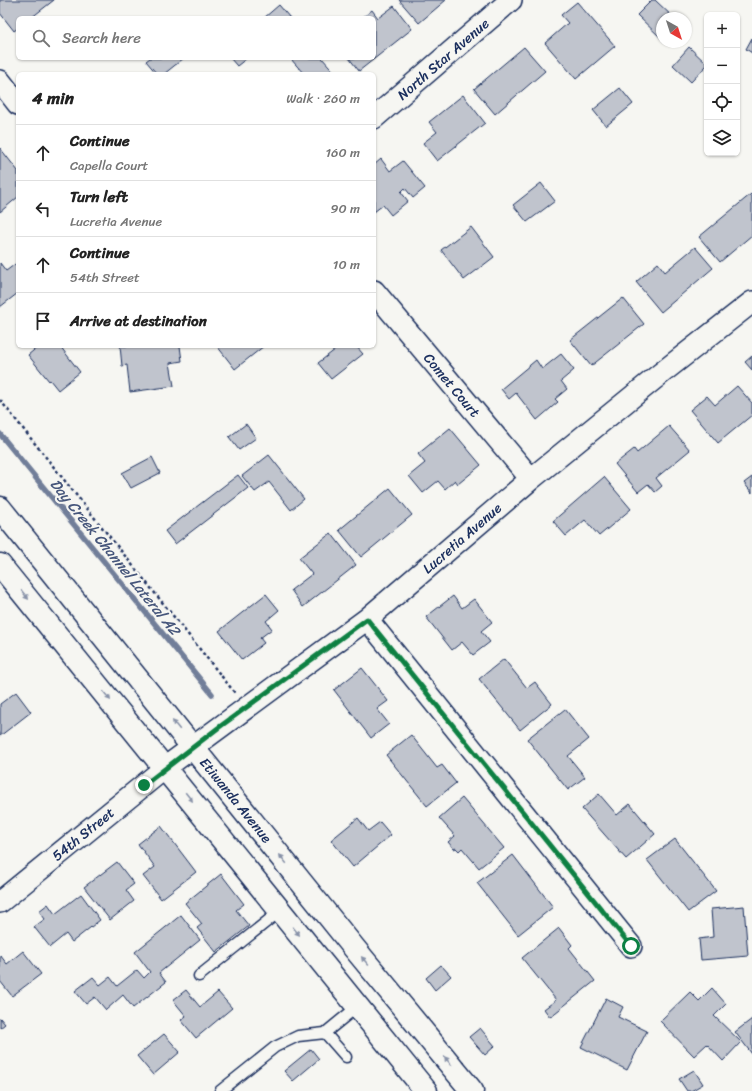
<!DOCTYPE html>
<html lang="en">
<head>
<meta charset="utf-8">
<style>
  body { margin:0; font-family:Sriracha,sans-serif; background:#f2f2f2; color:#222 }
  .controls { position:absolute; right:12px; top:12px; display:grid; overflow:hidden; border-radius:6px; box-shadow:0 1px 3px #0004 }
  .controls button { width:36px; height:36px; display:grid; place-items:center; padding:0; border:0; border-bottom:1px solid #e0e0e0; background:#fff; color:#222; font:20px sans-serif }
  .compass { position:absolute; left:656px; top:12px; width:36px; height:36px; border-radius:50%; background:#fff; box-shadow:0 1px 3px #0004; rotate:141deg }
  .stop { position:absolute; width:12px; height:12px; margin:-9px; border:3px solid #0b8043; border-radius:50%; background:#fff }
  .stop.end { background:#0b8043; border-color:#fff; box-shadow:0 1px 4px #0008 }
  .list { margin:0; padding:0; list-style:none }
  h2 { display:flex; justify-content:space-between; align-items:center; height:52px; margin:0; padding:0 16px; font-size:17px }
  h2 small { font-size:13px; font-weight:400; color:#767676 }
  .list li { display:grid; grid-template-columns:26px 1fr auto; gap:12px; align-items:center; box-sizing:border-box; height:56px; padding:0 16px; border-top:1px solid #e0e0e0 }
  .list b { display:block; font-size:15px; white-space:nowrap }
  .list p { margin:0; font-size:13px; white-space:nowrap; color:#767676 }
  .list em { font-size:13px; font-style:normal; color:#767676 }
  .icon { flex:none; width:22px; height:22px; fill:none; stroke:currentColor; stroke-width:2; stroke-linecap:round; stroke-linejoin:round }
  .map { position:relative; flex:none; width:752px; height:1091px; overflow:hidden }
  .search { position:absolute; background:#fff; box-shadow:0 1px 3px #0004; left:16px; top:16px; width:360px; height:44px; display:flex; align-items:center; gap:10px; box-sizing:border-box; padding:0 14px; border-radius:6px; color:#767676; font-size:15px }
  .panel { position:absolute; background:#fff; box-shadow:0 1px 3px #0004; left:16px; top:72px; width:360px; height:276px; border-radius:6px }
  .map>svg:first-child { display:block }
</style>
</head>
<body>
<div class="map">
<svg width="752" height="1091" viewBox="0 0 752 1091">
  <rect width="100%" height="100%" fill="#f6f6f2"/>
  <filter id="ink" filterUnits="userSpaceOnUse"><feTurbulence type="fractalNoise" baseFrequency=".025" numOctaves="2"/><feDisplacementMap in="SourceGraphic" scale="8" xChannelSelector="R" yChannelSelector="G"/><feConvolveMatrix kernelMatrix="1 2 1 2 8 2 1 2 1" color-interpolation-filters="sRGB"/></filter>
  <g filter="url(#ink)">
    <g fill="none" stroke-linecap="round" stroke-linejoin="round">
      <path stroke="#717e99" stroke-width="5.5" d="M0,434L212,694"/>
    </g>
    <path fill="#c0c4cd" stroke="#1b2f5e" d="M0,0H54L31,18H18V28L14,31L0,13Z
      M399,0H446L419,23Z
      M652,0H655L674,18H662V39L637,15Z
      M577,2L615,46L576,79L545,43L568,23L561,15Z
      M279,5L290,18H264Z
      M394,6L412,29L359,71L349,58H374V18H362L372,10L378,18Z
      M752,38V53L746,49Z
      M524,47L545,71L495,114L474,89Z
      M689,47L707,64V65L691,82L673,65Z
      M150,58H184L164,74H157L146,61Z
      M230,58H247L237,66Z
      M290,58H322L336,74H304Z
      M620,88L633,104L606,126L593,110Z
      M463,95L485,123L437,161L423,143L437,132L429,122Z
      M0,148L18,171V197L0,212Z
      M381,159L390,171L403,161L425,188L413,198L405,188L401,192L408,201L391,215L383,205L374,212V165Z
      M541,183L555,201L527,222L513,205Z
      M751,194L752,196V235L720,262L699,237Z
      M471,227L494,257L464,280L441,250Z
      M695,247L713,268L661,312L636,282L658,263L665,272Z
      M18,262V293L0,307V263L6,271Z
      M623,298L644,324L591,366L570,340Z
      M39,346H60L80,372L58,390L50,380L49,381L28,355Z
      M120,346H180L182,361L170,363L174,386L130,392L127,365L122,366Z
      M217,346H264L235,369Z
      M340,346H356L363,354L331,379L318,363Z
      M561,354L574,370L561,381L567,389L555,399L558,402L537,420L516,393L509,399L501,389L536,360L542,369Z
      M752,356V370L745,362Z
      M737,386L752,403V415L718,443L690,410L707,396L715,405Z
      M246,424L256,438L239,450L229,437Z
      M669,426L690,450L656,478L662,486L655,492L648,484L638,492L615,464L634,449L637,453Z
      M450,428L481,465L458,484L455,480L445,489L438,481L423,493L409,476L425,463L418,454Z
      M269,455L304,499L291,510L269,482L255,492L242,476Z
      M152,457L160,473L131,488L122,473Z
      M238,475L248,488L175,544L165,531Z
      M604,477L631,509L599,536L585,520L566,536L553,521Z
      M752,477V493L744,483Z
      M390,488L412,515L361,557L339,530Z
      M331,533L356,565L303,607L291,590L312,574L299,558Z
      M266,594L279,610L266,621L272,629L260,638L264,643L242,660L219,631Z
      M453,596L462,608L474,599L492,622L481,631L490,642L473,655L462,642L452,650L426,617Z
      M504,659L527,688L535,682L552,704L520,730L479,679Z
      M362,668L388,701L377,709L389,724L371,738L334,690Z
      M16,692L31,712L0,736V704Z
      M565,709L589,739L568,756L585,777L568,790L527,739Z
      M411,735L437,768L442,765L456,783L427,806L386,755Z
      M599,794L617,815L630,804L655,834L626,859L582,809Z
      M462,798L504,848L479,868L462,848L459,851L456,848L454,849L448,842L455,836L439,818Z
      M358,818L368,831L380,822L391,835L353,867L331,840Z
      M161,826L196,872L161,899L143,876L155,867L138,844Z
      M675,839L716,891L688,912L647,860Z
      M513,855L553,907L518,935L477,883Z
      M117,862L134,884L126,890L134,901L110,920L84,887Z
      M221,874L244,904L236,910L249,926L216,952L197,928L202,924L185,903Z
      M81,894L100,920L72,942L66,934L50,947L34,927L45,919L39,911L48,904L55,914Z
      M744,906L748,956L701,960L699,939L713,937L711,909Z
      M181,915L200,940L159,973L166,982L133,1008L123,995L106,1010L95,997L86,1004L75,991L93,977L100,985L110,977L117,986L137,970L144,978L150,972L135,952Z
      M559,928L572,945L569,948L595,981L550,1017L544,1009L556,1000L522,958Z
      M23,951L41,974L12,996L0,981V955L7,964Z
      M441,965L451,976L435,990L426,978Z
      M712,988L726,1004L714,1016L741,1042L723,1061L707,1044L694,1056L660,1021L690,992L699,1001Z
      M186,990L200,1007L218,992L232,1008L196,1038L181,1020L186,1016L173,1000Z
      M606,998L623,1007L618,1017L647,1031L627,1070L581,1047Z
      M0,1018L5,1024L0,1028Z
      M752,1019V1054L735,1032Z
      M480,1028L495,1046L485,1055L469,1037Z
      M164,1034L180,1052L153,1075L137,1056Z
      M311,1049L319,1059L293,1081L284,1071Z
      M694,1070L703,1084L691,1091H687L679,1079Z"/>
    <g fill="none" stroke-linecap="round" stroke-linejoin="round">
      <defs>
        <path id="service" d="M199,976L280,911
          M346,1057L325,1033L358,1006
          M220,1091L275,1047L298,1036L325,1033"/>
        <path id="minor" d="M0,81L18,104
          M374,118L511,0
          M374,291L531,479
          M367,619L631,946
          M0,902L166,767L367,619L531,479L659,375L752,302"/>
        <path id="primary" d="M0,508L355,949L472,1091
          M0,565C143,740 284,916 426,1091"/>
      </defs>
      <use href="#service" stroke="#1b2f5e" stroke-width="13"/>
      <use href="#minor" stroke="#1b2f5e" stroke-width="24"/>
      <use href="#primary" stroke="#1b2f5e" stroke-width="25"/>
      <path stroke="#1b2f5e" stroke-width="2.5" stroke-dasharray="3 3" stroke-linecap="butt" d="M0,400L235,693"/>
      <use href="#service" stroke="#f6f6f2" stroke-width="10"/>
      <use href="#minor" stroke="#f6f6f2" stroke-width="21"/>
      <use href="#primary" stroke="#f6f6f2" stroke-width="22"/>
    </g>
    <defs><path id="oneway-solid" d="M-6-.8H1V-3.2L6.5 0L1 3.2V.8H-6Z"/></defs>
    <g fill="#8892a8">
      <use href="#oneway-solid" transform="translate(25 595) rotate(51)"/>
      <use href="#oneway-solid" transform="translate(107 696) rotate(51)"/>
      <use href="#oneway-solid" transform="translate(176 725) rotate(-129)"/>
      <use href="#oneway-solid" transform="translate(189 797) rotate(51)"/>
      <use href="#oneway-solid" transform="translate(283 859) rotate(-129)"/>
      <use href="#oneway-solid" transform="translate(296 931) rotate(51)"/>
      <use href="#oneway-solid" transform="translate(365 961) rotate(-130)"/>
      <use href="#oneway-solid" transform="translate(448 1061) rotate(-130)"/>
    </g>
  </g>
  <g fill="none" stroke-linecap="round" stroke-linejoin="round" filter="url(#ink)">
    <path stroke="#0b8043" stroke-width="5" d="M144,785L218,728L367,619L631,946"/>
  </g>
  <g text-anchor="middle" stroke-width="4" stroke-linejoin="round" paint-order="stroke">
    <g font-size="14" fill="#1b2f5e" stroke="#f6f6f2">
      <text transform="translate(443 59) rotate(-41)" y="5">North Star Avenue</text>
      <text transform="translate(452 385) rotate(50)" y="5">Comet Court</text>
      <text transform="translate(462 538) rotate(-41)" y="5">Lucretia Avenue</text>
      <text transform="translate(236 800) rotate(51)" y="5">Etiwanda Avenue</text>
      <text transform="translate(83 834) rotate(-39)" y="5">54th Street</text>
    </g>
    <g font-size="15" font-style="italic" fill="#46567b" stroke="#f6f6f2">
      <text transform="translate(115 557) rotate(51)" y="5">Day Creek Channel Lateral A2</text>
    </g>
  </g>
</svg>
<div class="controls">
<button>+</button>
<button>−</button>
<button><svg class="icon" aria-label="locate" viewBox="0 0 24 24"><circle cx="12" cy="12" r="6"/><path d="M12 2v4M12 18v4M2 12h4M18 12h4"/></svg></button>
<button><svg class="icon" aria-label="layers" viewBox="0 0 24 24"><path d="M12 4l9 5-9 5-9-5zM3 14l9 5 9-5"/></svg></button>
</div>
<svg class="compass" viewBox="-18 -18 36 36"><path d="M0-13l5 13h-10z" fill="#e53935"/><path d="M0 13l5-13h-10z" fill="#767676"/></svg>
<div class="stop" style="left:631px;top:946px"></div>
<div class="stop end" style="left:144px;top:785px"></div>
<div class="search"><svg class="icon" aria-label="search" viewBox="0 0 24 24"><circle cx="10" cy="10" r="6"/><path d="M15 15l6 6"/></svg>Search here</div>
<section class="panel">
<h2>4 min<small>Walk · 260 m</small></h2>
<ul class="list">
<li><svg class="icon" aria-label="ahead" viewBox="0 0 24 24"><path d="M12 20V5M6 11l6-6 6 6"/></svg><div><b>Continue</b><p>Capella Court</p></div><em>160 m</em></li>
<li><svg class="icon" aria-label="left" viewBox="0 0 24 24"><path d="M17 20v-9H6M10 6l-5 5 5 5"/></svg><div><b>Turn left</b><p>Lucretia Avenue</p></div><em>90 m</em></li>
<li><svg class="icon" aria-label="ahead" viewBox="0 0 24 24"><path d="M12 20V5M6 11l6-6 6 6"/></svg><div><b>Continue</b><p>54th Street</p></div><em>10 m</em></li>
<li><svg class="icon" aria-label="arrive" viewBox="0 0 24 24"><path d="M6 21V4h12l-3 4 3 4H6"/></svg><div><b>Arrive at destination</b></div></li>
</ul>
</section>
</div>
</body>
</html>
